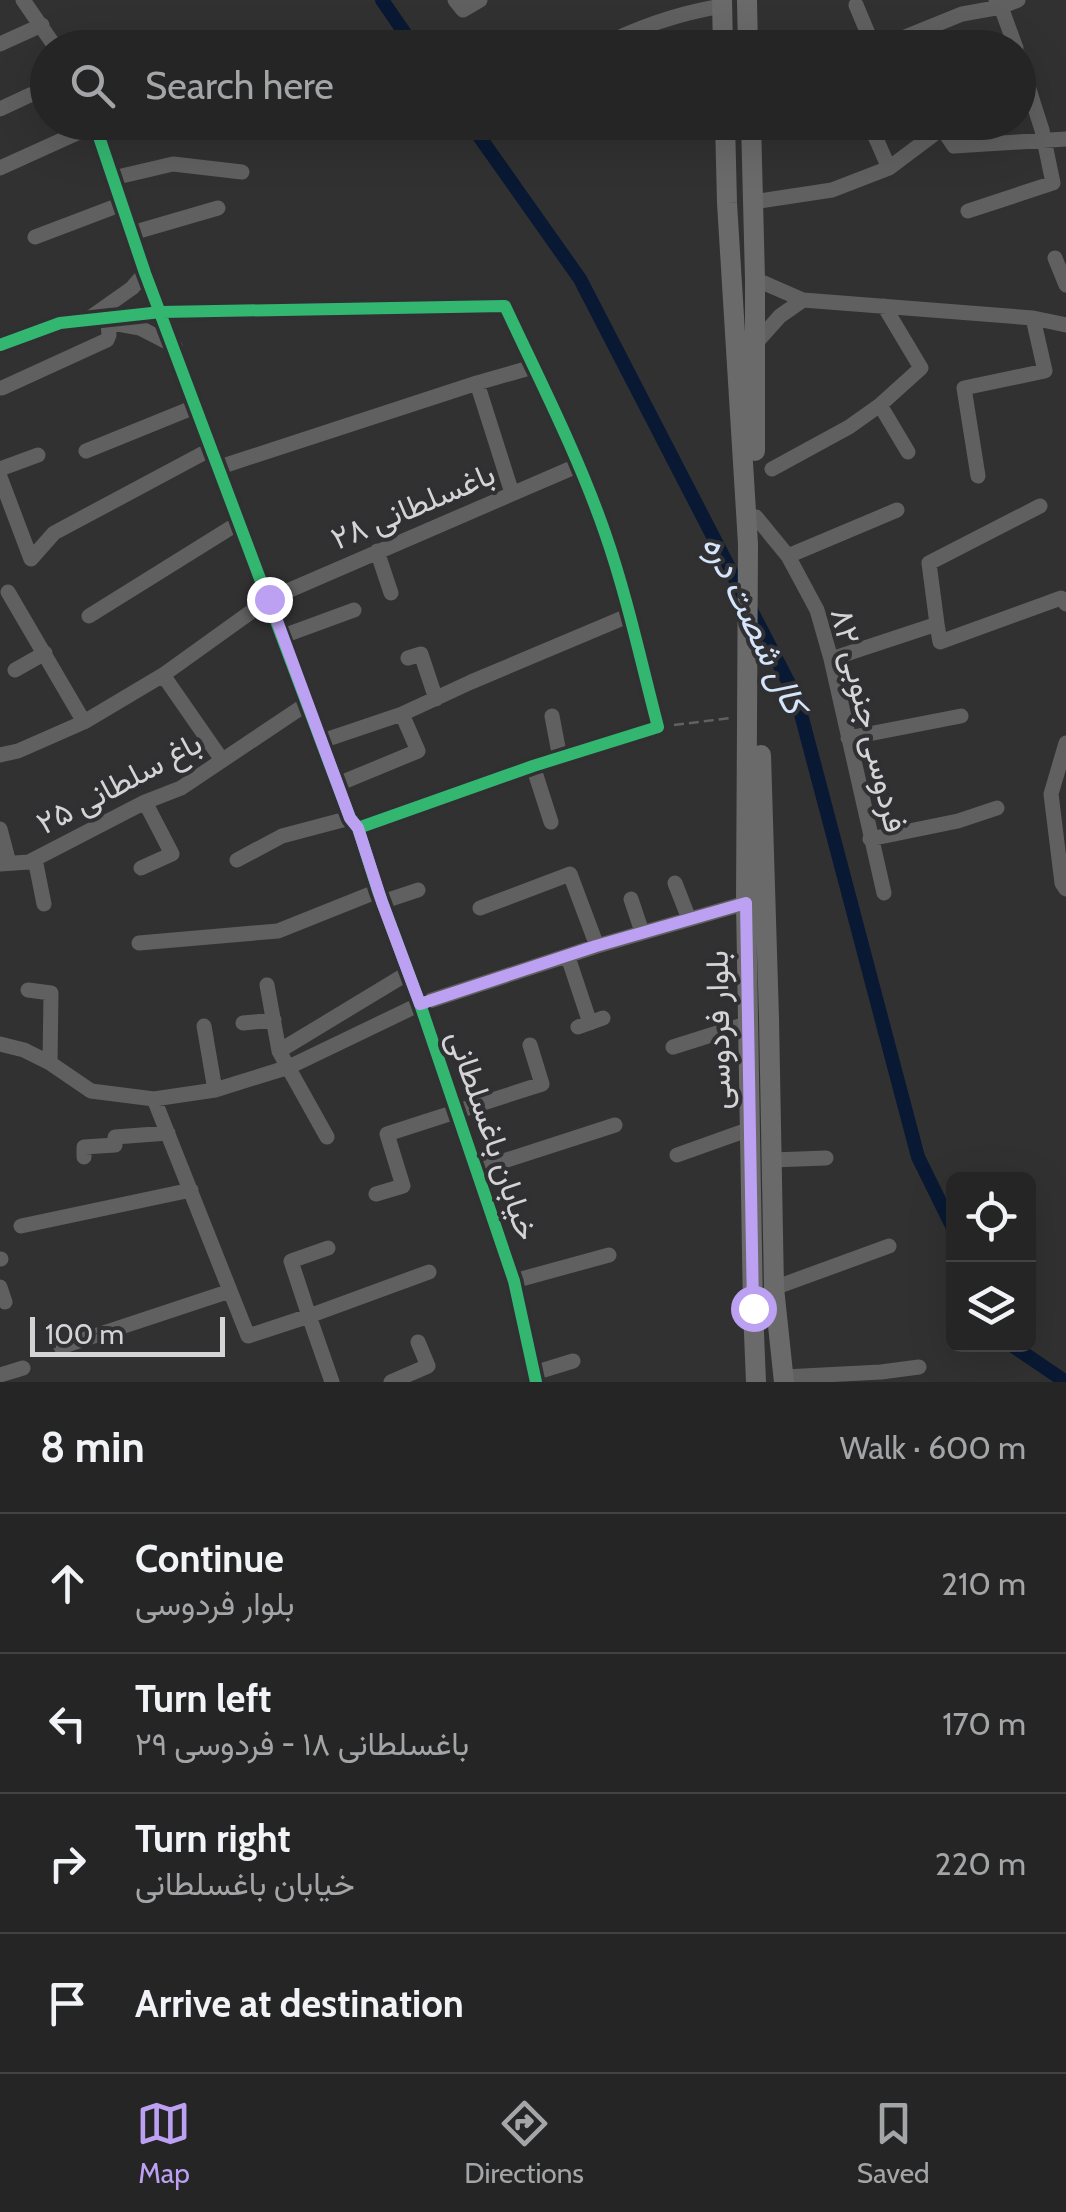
<!DOCTYPE html>
<html lang="en">
<head>
<meta charset="utf-8">
<style>
  body { margin:0; font-family:Cabin,Vazirmatn,sans-serif; background:#2d2d2e; color:#f1f3f6 }
  .controls { position:absolute; right:30px; bottom:30px; display:grid; overflow:hidden; border-radius:15px; box-shadow:0 10px 40px #0002 }
  .controls button { width:90px; height:90px; display:grid; place-items:center; padding:0; border:0; border-bottom:2px solid #424243; background:#252526; color:#f1f3f6; font:50px sans-serif }
  .scale { position:absolute; left:30px; bottom:25px; width:195px; box-sizing:border-box; padding-left:10px; border:5px solid #d4d4d6; border-top:0; font-size:28px; line-height:35px; white-space:nowrap; color:#d4d4d6; -webkit-text-stroke:8px #303033; paint-order:stroke }
  .stop { position:absolute; width:30px; height:30px; margin:-22px; border:8px solid #bca0f2; border-radius:50%; background:#fff }
  .stop.end { background:#bca0f2; border-color:#fff; box-shadow:0 2px 10px #0008 }
  .list { margin:0; padding:0; list-style:none }
  h2 { display:flex; justify-content:space-between; align-items:center; height:130px; margin:0; padding:0 40px; font-size:42px }
  h2 small { font-size:32px; font-weight:400; color:#a3a5a7 }
  .list li { display:grid; grid-template-columns:65px 1fr auto; gap:30px; align-items:center; box-sizing:border-box; height:140px; padding:0 40px; border-top:2px solid #424243 }
  .list b { display:block; font-size:38px; white-space:nowrap }
  .list p { margin:0; font-size:32px; white-space:nowrap; color:#a3a5a7 }
  .list em { font-size:32px; font-style:normal; color:#a3a5a7 }
  .icon { flex:none; width:55px; height:55px; fill:none; stroke:currentColor; stroke-width:2; stroke-linecap:round; stroke-linejoin:round }
  .map { position:relative; flex:none; width:1066px; height:1382px; overflow:hidden }
  .search { position:absolute; background:#252526; box-shadow:0 10px 40px #0002; left:30px; right:30px; top:30px; height:110px; display:flex; align-items:center; gap:25px; box-sizing:border-box; padding:0 35px; border-radius:55px; color:#a3a5a7; font-size:38px }
  .sheet { height:690px; background:#252526 }
  nav { display:flex; justify-content:space-around; align-items:center; box-sizing:border-box; height:140px; border-top:2px solid #424243; background:#252526; font-size:28px; color:#a3a5a7 }
  nav a { display:grid; justify-items:center; gap:5px }
  nav .on { color:#bca0f2 }
  .map>svg:first-child { display:block }
</style>
</head>
<body>
<div class="map">
<svg width="1066" height="1382" viewBox="0 0 1066 1382">
  <rect width="100%" height="100%" fill="#313132"/>
  <g fill="none" stroke-linecap="round" stroke-linejoin="round">
    <path stroke="#091933" stroke-width="14" d="M382,0L415,48
      M469,122L580,279L797,699L918,1157L954,1230
      M1010,1344L1066,1382"/>
    <path stroke="#626162" stroke-width="2.5" stroke-dasharray="10 5" stroke-linecap="butt" d="M674,725L731,718"/>
    <path stroke="#606060" stroke-width="15" d="M23,0L56,48
      M455,0L463,10L480,0
      M996,0L1001,7L1016,48
      M856,5L874,48
      M0,44L42,25
      M597,48C636,28 679,13 722,6
      M878,48L962,14L1001,7L1018,0
      M0,109L30,95L48,90
      M94,122L145,273L350,818L358,828L378,891L420,1004L514,1281L536,1382
      M938,122L954,146L1066,139
      M870,125L889,168
      M0,168L95,125
      M113,178L173,164L242,172
      M753,202L832,190L889,168L941,129
      M968,211L1053,183L1042,130L1018,55
      M132,233L218,208
      M35,237L122,204
      M1055,258L1066,285
      M755,279L803,300L1033,318L1066,325
      M91,317L132,288L145,273
      M107,322L140,328L175,346
      M755,344L780,316L803,300
      M0,345L60,323L161,312L505,306C540,381 578,455 605,533C627,596 641,662 658,727L533,766L358,828
      M477,383L512,493
      M2,388L107,340L109,335L108,323
      M880,405L908,452
      M86,451L197,406
      M220,467L477,383L533,367
      M0,469L38,455
      M772,469L849,427L880,405L921,368L884,306
      M978,476L964,388L1045,371L1033,318
      M0,477L31,559L54,533L213,448
      M756,517L788,556L817,610L831,659L884,893
      M377,551L391,593
      M788,556L897,510
      M8,592L84,722
      M89,616L240,522
      M937,624L929,563L1040,506
      M283,636L354,610
      M408,658L421,654L436,699
      M831,659L937,624L940,642L1061,598L1066,604
      M15,670L45,653
      M163,675L222,760
      M552,716L560,758
      M848,738L961,716
      M322,741L402,714L471,682L630,615
      M1066,743L1051,794L1062,883L1066,889
      M0,755L18,751L84,722L163,675L269,599L579,465
      M533,766L551,822
      M338,784L418,751L402,714
      M0,829L9,863
      M870,839L958,821L997,808
      M35,859L44,904
      M237,860L282,836L350,818
      M0,864L29,862L145,802L181,788L308,703
      M141,868L172,854L145,802
      M675,883L689,919
      M631,899L642,932
      M382,902L418,890
      M480,908L570,874L597,946
      M139,943L278,931L378,891
      M568,957L590,1023
      M267,985L279,1051L327,1137
      M28,990L51,993L50,1063
      M243,1023L274,1020
      M204,1026L215,1090
      M578,1027L603,1018
      M0,1044L24,1050L50,1063L91,1091L154,1099L215,1090L289,1067L420,1004L597,946L746,903
      M673,1047L749,1023
      M279,1051L408,973
      M154,1099L248,1336L309,1316L332,1382
      M677,1155L750,1129
      M84,1157V1147L115,1145V1137L168,1133
      M772,1160L826,1158
      M476,1170L615,1125
      M376,1194L403,1186L387,1134L542,1084L530,1045
      M21,1226L191,1190
      M328,1248L291,1261L309,1316L429,1272
      M0,1259H1
      M514,1281L609,1255
      M0,1287L5,1302
      M774,1288L889,1246
      M61,1347L230,1291
      M534,1373L573,1361
      M0,1375L23,1368
      M784,1377L881,1372L919,1367
      M391,1382L428,1366L418,1342"/>
    <path stroke="#6b6a6a" stroke-width="20" d="M722,0L723,48
      M747,0L748,48
      M725,122L727,203L748,544L746,903L753,1309L756,1382
      M751,122L755,279V451
      M761,755L769,1018L774,1288L784,1382"/>
    <defs>
      <path id="cycleway" d="M94,122L145,273L350,818L358,828L378,891L420,1004L514,1281L536,1382
        M0,345L60,323L161,312L505,306C540,381 578,455 605,533C627,596 641,662 658,727L533,766L358,828"/>
    </defs>
    <use href="#cycleway" stroke="#303033" stroke-width="19"/>
    <use href="#cycleway" stroke="#33b770" stroke-width="12"/>
  </g>
  <g fill="none" stroke-linecap="round" stroke-linejoin="round">
    <path stroke="#bca0f2" stroke-width="12" d="M269,599L350,818L358,828L382,902L420,1004L596,946L746,903L753,1308"/>
  </g>
  <g text-anchor="middle" stroke-width="8" stroke-linejoin="round" paint-order="stroke">
    <g font-size="32" fill="#d4d4d6" stroke="#303033">
      <text transform="translate(413 506) rotate(-23)" y="11">باغسلطانی ۲۸</text>
      <text transform="translate(869 720) rotate(76)" y="11">فردوسی جنوبی ۸۲</text>
      <text transform="translate(119 783) rotate(-28)" y="11">باغ سلطانی ۲۵</text>
      <text transform="translate(718 1030) rotate(-91)" y="11">بلوار فردوسی</text>
      <text transform="translate(493 1135) rotate(71)" y="11">خیابان باغسلطانی</text>
    </g>
    <g font-size="35" font-style="italic" fill="#d5e5fc" stroke="#303033">
      <text transform="translate(755 624) rotate(64)" y="12">کال شصت دره</text>
    </g>
  </g>
</svg>
<div class="controls">
<button><svg class="icon" aria-label="locate" viewBox="0 0 24 24"><circle cx="12" cy="12" r="6"/><path d="M12 2v4M12 18v4M2 12h4M18 12h4"/></svg></button>
<button><svg class="icon" aria-label="layers" viewBox="0 0 24 24"><path d="M12 4l9 5-9 5-9-5zM3 14l9 5 9-5"/></svg></button>
</div>
<div class="scale">100 m</div>
<div class="stop" style="left:753px;top:1308px"></div>
<div class="stop end" style="left:269px;top:599px"></div>
<div class="search"><svg class="icon" aria-label="search" viewBox="0 0 24 24"><circle cx="10" cy="10" r="6"/><path d="M15 15l6 6"/></svg>Search here</div>
</div>
<section class="sheet">
<h2>8 min<small>Walk · 600 m</small></h2>
<ul class="list">
<li><svg class="icon" aria-label="ahead" viewBox="0 0 24 24"><path d="M12 20V5M6 11l6-6 6 6"/></svg><div><b>Continue</b><p>بلوار فردوسی</p></div><em>210 m</em></li>
<li><svg class="icon" aria-label="left" viewBox="0 0 24 24"><path d="M17 20v-9H6M10 6l-5 5 5 5"/></svg><div><b>Turn left</b><p>باغسلطانی ۱۸ - فردوسی ۲۹</p></div><em>170 m</em></li>
<li><svg class="icon" aria-label="right" viewBox="0 0 24 24"><path d="M7 20v-9h11M14 6l5 5-5 5"/></svg><div><b>Turn right</b><p>خیابان باغسلطانی</p></div><em>220 m</em></li>
<li><svg class="icon" aria-label="arrive" viewBox="0 0 24 24"><path d="M6 21V4h12l-3 4 3 4H6"/></svg><div><b>Arrive at destination</b></div></li>
</ul>
</section>
<nav>
<a class="on"><svg class="icon" aria-label="map" viewBox="0 0 24 24"><path d="M3 6l6-2 6 2 6-2v14l-6 2-6-2-6 2zM9 4v14M15 6v14"/></svg>Map</a>
<a><svg class="icon" aria-label="directions" viewBox="0 0 24 24"><path d="M12 3l9 9-9 9-9-9zM9 14v-3h6M13 9l2 2-2 2"/></svg>Directions</a>
<a><svg class="icon" aria-label="saved" viewBox="0 0 24 24"><path d="M7 4h10v16l-5-4-5 4z"/></svg>Saved</a>
</nav>
</body>
</html>
